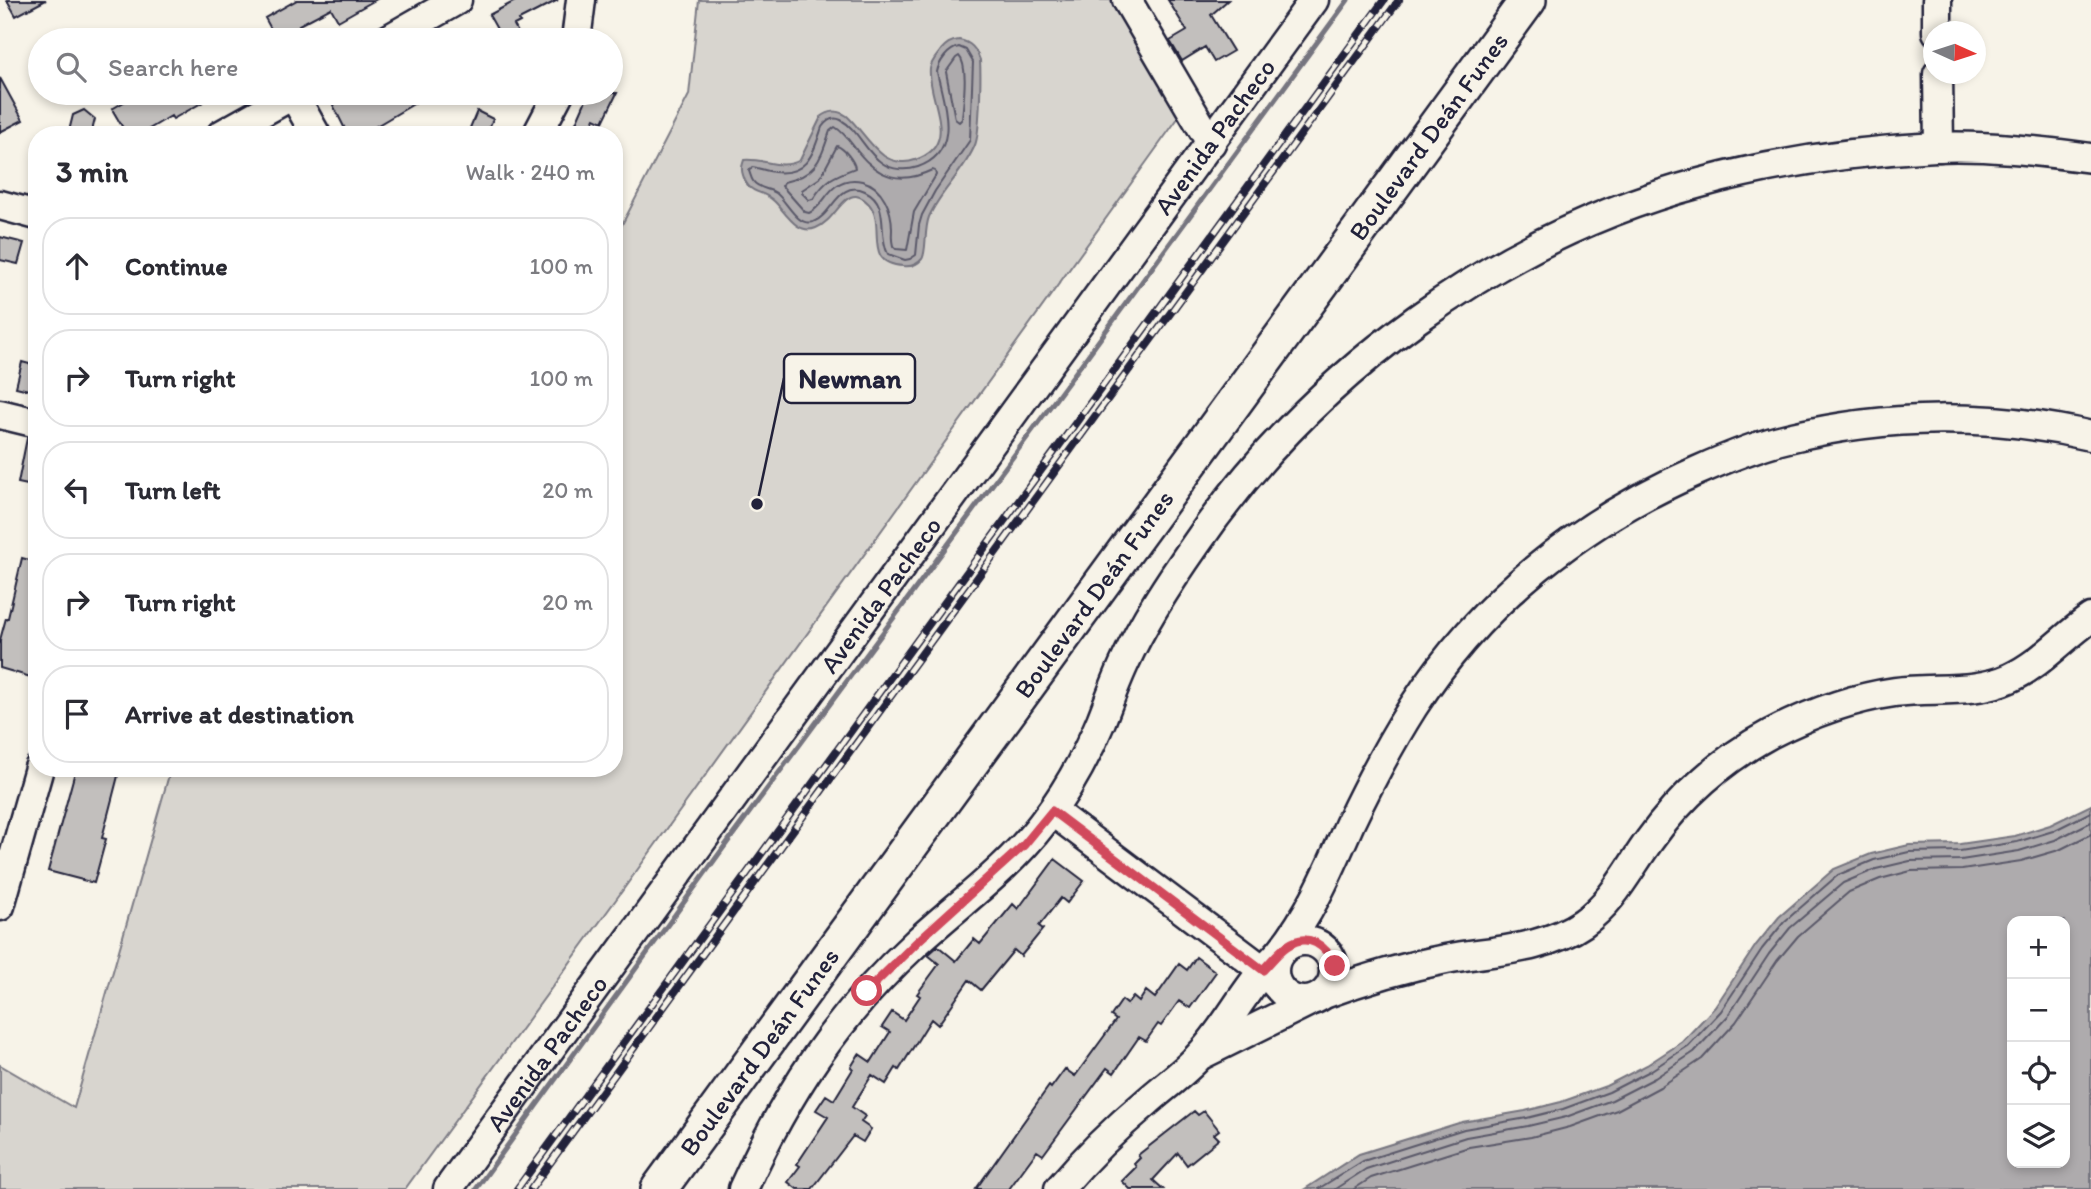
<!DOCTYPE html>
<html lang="en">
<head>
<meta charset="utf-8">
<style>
  body { margin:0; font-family:Itim,sans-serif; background:#f2f2f3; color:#2b2b33 }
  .controls { position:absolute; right:21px; bottom:21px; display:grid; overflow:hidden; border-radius:14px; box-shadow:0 4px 10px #0003 }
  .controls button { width:63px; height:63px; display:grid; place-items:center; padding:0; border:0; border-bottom:2px solid #e1e1e2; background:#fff; color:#2b2b33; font:35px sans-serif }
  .compass { position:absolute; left:1923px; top:21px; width:63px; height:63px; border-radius:50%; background:#fff; box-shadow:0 4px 10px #0003; rotate:93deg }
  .stop { position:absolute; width:21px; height:21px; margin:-16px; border:5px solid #d1495b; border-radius:50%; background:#fff }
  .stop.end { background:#d1495b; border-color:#fff; box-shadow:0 2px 7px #0008 }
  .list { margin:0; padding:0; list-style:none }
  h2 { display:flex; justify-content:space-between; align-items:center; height:91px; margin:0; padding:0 28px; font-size:30px }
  h2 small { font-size:23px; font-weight:400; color:#7c7c81 }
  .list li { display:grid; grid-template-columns:46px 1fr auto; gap:21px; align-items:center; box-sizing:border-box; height:98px; margin:0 14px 14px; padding:0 14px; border:2px solid #e1e1e2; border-radius:28px }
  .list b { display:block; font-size:26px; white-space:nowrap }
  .list em { font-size:23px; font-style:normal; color:#7c7c81 }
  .icon { flex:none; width:38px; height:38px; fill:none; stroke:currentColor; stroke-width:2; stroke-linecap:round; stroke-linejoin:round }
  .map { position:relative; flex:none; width:2091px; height:1189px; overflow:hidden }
  .search { position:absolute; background:#fff; box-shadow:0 4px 10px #0003; left:28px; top:28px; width:595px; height:77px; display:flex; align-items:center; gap:18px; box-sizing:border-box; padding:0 24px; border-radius:38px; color:#7c7c81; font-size:26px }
  .panel { position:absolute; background:#fff; box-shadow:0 4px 10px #0003; left:28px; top:126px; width:595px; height:651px; border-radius:28px }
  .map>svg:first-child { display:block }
</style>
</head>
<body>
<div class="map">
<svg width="2091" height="1189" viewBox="0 0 2091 1189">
  <rect width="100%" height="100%" fill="#f7f3e8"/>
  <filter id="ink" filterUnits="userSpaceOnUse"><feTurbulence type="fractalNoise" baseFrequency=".0143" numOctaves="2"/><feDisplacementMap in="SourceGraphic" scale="14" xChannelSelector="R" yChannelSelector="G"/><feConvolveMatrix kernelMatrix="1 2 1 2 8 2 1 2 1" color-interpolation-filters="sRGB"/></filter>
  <g filter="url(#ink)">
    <path fill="#d8d5cf" stroke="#7d7c85" stroke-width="2" d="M699,0H1115L1181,114L620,894L405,1189H0V1065L74,1108L171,768H614V240L689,95Z"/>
    <path fill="#aeabad" stroke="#76747f" stroke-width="2" fill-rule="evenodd" d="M959,40C971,42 976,49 980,60C981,75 980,134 975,145C964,172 940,191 929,217C924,229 927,252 922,259C917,265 910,267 903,266C861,264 887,225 869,204C865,200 862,197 856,196C842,195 833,222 816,228C797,236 785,211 774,201C762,189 749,196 743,175C741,169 742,166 744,160C764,158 781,171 800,160L821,117C830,110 837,110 847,116C860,128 869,145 884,156C893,162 905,164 915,160C962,145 927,99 930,69C931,61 937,56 941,50C946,44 950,41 959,40Z
      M2091,805V1189H1305L1359,1154L1462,1122L1525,1111L1561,1102L1606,1086L1647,1065L1682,1042L1715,1007L1756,945L1779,917L1834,869L1871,854L1909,845L1960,844L2015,836L2050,825ZM2012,921H2065V1163H2012Z"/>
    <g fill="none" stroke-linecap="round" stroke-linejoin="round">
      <path stroke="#5a5969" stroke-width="2" d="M959,47L966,50L973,62L970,140L935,191L922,215L919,225L916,255L910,259L905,260L888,254C877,235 891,203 865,191C838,179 833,215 813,222C797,227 787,201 776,193C769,188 758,189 753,181C751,178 750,173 749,171L752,167C759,168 766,171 774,172C808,176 813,153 822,127C827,120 833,116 841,120C858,129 865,152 882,163C892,170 906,171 918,167C962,152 944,105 937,72C939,62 948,49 959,47Z
        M959,56C969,66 963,104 962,119L959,122L955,119L946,72L956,58Z
        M835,127C845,133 851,143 858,152C879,178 901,185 932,170L935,171L936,175L914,212L907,250L896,249L893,246C891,239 892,235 892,229C892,210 883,186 862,181C853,179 844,180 836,186C825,194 822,207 809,213L805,212L782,186L784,182C817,175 820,160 830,131Z
        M837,146C844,148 854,161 855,168C834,176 826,179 813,199L809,200L802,193V190L820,178Z
        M1318,1189L1363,1161L1464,1129L1527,1118L1563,1109L1609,1092L1650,1071L1688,1046L1721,1011L1762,949L1784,922L1838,875L1874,860L1909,852L1960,851L2017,842L2053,831L2091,812
        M1335,1189L1366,1169L1466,1137L1528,1126L1566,1117L1612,1100L1655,1078L1694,1052L1728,1016L1769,954L1790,928L1843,883L1876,869L1910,861L1961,860L2019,851L2055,840L2091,822
        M1354,1189L1371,1178L1469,1147L1531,1137L1570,1127L1617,1110L1660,1087L1702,1059L1736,1022L1777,961L1798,936L1849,892L1880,879L1911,871L1962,870L2021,861L2059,850L2091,834"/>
      <path stroke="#76747f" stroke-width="5" d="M476,1189C559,1075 641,960 724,847C933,565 1142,284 1348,0"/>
    </g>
    <path fill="#c2bfbd" stroke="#22223b" stroke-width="2" d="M7,0H46L16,16Z
      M297,0H375L338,21L331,8L299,25L307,40H277L265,18Z
      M517,0H558L519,20L520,22L514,25L522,40H503L489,15Z
      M1168,0H1228L1211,15L1233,51L1214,62L1205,47L1182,61L1170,41L1187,31Z
      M0,78L23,120L0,132Z
      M139,93H219L173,119L171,116L139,135H127L112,109Z
      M358,93H432L373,128L378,135H348L331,101L342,95Z
      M589,93H617L603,122L595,118L589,132L575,125Z
      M84,110L95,119L91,135H68L73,115Z
      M477,111L493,119L486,135H467Z
      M0,237L24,243L18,264L0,260Z
      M22,362L37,366V392L16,387Z
      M27,438L37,439V487L18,483Z
      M22,558L37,562V668L34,678L0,668V640L6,618H8Z
      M76,768H103L119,772L102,838L106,839L94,883L48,871Z
      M1055,859L1084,881L1067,903L1061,898L1039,926L1043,929L1021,956L1014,950L981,990L969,980L938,1025L931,1019L899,1070L896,1068L886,1084L872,1075L852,1107L865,1116L861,1122L871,1129L863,1142L853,1136L812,1189H797L788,1182L800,1166L797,1164L828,1117L816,1110L826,1095L834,1100L853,1069L851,1067L859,1054L871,1062L890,1032L882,1027L892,1012L904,1020L920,996L917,994L939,964L928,955L938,946L956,961L974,939L980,944L1013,904L1018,909Z
      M1196,957L1216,972L1190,1008L1179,1001L1161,1026L1158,1024L1146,1041L1139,1037L1114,1073L1107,1068L1043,1155L1037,1151L1009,1189H976L1049,1086L1051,1088L1065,1069L1075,1076L1116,1020L1111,1016L1122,1000L1127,1004L1133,997L1139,1002L1146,991L1155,998L1179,964L1187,970Z
      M1194,1111L1198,1115L1204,1111L1219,1130L1214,1134L1219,1139L1187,1165L1178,1153L1153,1180L1163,1189H1130L1122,1181L1136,1167L1134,1164L1140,1158L1138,1155Z"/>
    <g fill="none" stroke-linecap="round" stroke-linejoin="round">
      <defs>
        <g id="minor">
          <path d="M1127,0L1211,143"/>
          <path d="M1937,0V32"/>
          <path d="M387,40L457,0"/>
          <path d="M576,40L581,0"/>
          <path d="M1938,74L1939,147"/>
          <path d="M293,94L316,135"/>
          <path d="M221,135L296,93"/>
          <path d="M537,135L559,93"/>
          <path d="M0,205L37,215"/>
          <path d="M0,414L37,423"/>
          <path d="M1052,811L1263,970L1279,988"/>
          <path d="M0,906L39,768"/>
          <circle cx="1304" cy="971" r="30"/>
          <path d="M1324,994C1364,979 1404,967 1446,959C1493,950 1542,951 1583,923C1613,902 1628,870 1649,841C1680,797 1723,759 1770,734C1809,714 1852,698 1895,692C1933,687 1975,694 2010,678C2041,664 2063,637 2091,618"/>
          <path d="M1203,1054L1308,1002"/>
          <path id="s1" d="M448,1189L1314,0"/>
          <path d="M743,1189C787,1092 837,1016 915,944C957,905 1007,870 1042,824C1066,793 1086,757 1101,721C1109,701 1116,681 1125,662C1144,620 1170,581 1196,544C1313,373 1500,236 1700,183C1777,162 1856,151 1936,147C1988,145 2039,151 2091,158"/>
          <path d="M1059,1189C1086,1157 1116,1128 1148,1101C1165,1086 1185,1072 1200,1055C1224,1030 1240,998 1262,972C1268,964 1275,958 1281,951C1312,912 1330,868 1350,823C1369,783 1389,745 1413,707C1481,601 1581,521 1697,471C1726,458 1757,445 1788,438C1887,414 1992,413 2091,436"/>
        </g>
        <g id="major">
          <path id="s2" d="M659,1189L1528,0"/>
        </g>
      </defs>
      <use href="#minor" stroke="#22223b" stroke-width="33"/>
      <use href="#major" stroke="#22223b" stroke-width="40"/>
      <use href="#minor" stroke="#f7f3e8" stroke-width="28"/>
      <use href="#major" stroke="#f7f3e8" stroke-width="35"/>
      <defs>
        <path id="rail" d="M517,1189L1384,0
          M531,1189L1399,0"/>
      </defs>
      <use href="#rail" stroke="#22223b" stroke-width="8"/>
      <use href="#rail" stroke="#f7f3e8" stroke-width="5" stroke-dasharray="16" stroke-linecap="butt"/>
    </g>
  </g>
  <g fill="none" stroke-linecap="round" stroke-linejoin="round" filter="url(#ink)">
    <path stroke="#d1495b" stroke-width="9" d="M867,991L918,941L1024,845L1052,811L1263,970C1271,962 1278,952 1287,946C1308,931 1327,946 1335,966"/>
  </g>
  <g text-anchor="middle" stroke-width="6" stroke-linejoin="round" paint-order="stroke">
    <g font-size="26" fill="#22223b" stroke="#f7f3e8">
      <text dy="9" stroke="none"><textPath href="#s1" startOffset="1302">Avenida Pacheco</textPath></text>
      <text dy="9" stroke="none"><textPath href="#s2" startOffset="1304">Boulevard Deán Funes</textPath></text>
      <text dy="9" stroke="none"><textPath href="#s1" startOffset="735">Avenida Pacheco</textPath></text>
      <text dy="9" stroke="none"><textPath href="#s2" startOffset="737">Boulevard Deán Funes</textPath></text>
      <text dy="9" stroke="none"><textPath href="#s2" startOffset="170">Boulevard Deán Funes</textPath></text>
      <text dy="9" stroke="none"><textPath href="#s1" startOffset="168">Avenida Pacheco</textPath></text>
    </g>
  </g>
  <path fill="none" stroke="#22223b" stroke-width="2.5" d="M757 504L784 378"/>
  <circle fill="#22223b" stroke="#f7f3e8" stroke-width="2.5" cx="757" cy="504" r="7"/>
  <rect fill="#f7f3e8" stroke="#22223b" stroke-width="2.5" x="784" y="354" width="131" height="49" rx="7"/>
  <g font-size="28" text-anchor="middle" font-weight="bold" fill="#22223b">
    <text x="850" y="388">Newman</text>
  </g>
</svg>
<div class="controls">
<button>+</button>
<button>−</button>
<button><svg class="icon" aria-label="locate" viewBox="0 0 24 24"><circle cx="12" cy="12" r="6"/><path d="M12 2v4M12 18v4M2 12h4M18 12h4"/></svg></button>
<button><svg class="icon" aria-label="layers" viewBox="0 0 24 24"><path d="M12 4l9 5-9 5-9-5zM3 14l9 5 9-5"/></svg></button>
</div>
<svg class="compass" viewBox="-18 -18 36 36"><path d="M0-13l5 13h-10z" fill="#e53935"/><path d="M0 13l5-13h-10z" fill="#7c7c81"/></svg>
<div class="stop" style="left:867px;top:991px"></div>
<div class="stop end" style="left:1335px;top:966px"></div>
<div class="search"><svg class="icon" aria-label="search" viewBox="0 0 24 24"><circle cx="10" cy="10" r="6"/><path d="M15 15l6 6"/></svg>Search here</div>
<section class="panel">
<h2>3 min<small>Walk · 240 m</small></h2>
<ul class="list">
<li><svg class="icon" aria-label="ahead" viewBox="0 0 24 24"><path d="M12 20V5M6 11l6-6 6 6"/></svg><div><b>Continue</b></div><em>100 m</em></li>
<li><svg class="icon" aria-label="right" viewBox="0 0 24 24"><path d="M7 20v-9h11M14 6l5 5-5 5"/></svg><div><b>Turn right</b></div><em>100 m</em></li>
<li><svg class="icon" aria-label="left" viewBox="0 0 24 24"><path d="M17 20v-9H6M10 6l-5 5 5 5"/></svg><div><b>Turn left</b></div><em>20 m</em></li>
<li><svg class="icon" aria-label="right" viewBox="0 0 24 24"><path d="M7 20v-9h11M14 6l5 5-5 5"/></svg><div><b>Turn right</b></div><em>20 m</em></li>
<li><svg class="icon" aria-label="arrive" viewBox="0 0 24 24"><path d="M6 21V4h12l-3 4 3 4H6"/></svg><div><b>Arrive at destination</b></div></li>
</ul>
</section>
</div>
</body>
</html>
